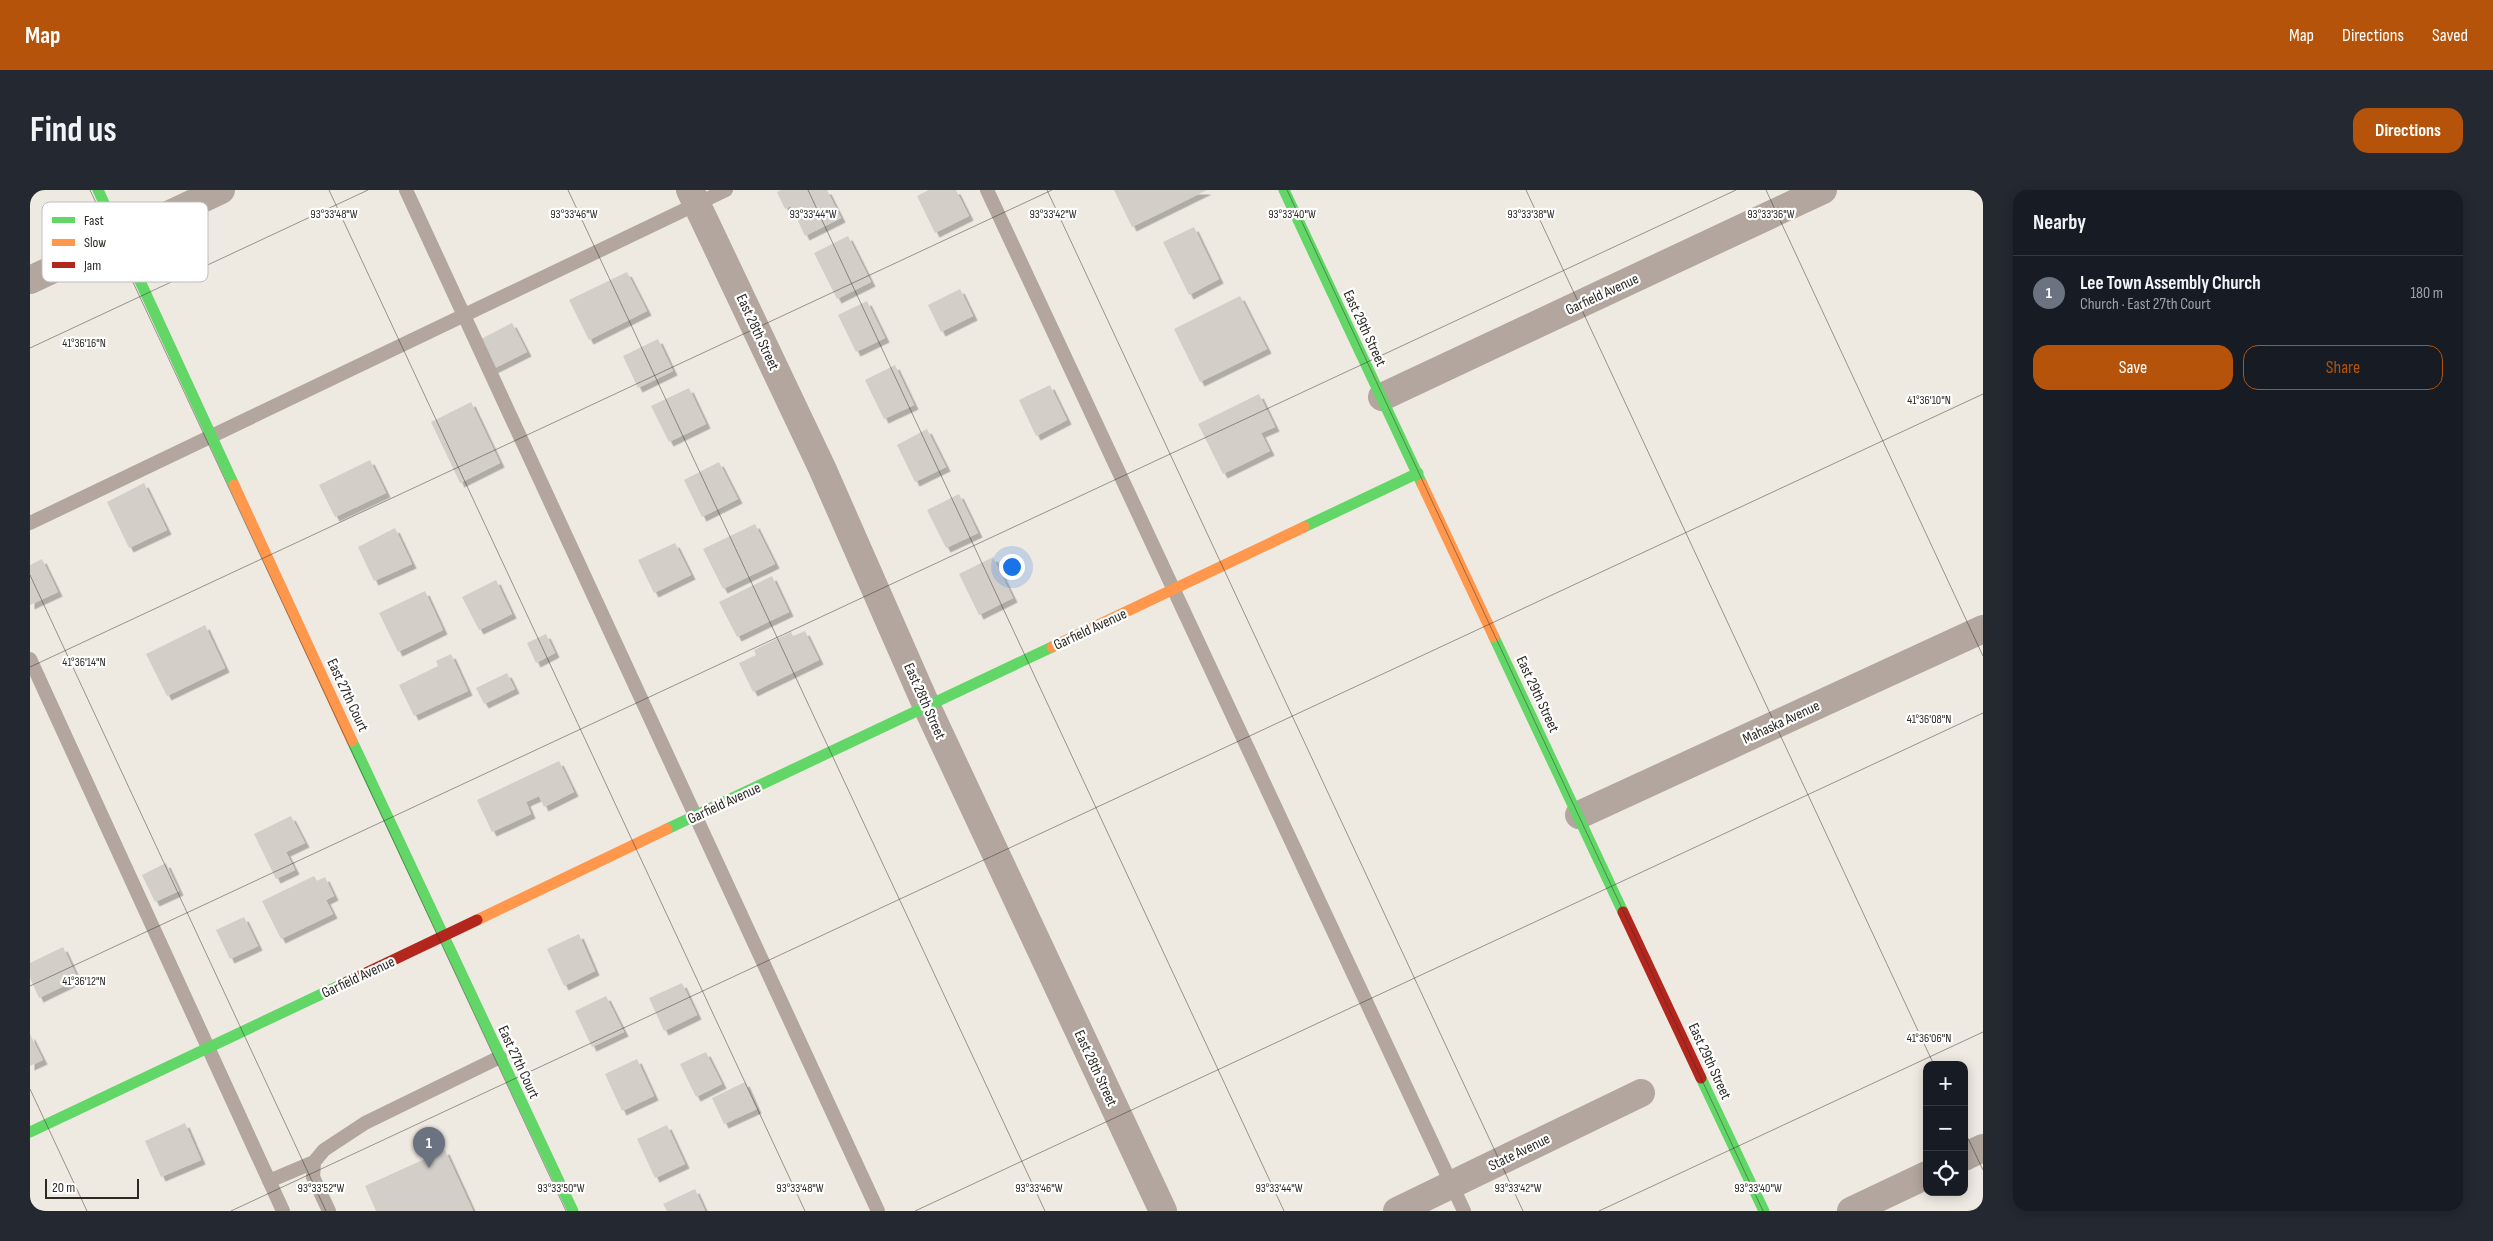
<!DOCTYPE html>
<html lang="en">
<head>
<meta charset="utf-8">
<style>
  body { margin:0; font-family:"Sofia Sans Condensed",sans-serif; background:#242831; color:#f1f3f6 }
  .controls { position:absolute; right:15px; bottom:15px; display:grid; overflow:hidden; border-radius:10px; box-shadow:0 2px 12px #0003 }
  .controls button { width:45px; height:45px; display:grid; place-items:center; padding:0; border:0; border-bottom:1px solid #363941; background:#171b24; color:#f1f3f6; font:25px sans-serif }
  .scale { position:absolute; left:15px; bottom:12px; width:94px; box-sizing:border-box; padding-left:5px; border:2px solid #2d2a24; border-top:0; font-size:14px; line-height:18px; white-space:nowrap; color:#2d2a24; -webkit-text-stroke:4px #fff; paint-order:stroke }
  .you { position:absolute; left:981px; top:376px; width:18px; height:18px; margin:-12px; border:4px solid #fff; border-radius:50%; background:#1a73e8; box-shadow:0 0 0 8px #1a73e833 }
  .badge { display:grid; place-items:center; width:32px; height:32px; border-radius:50%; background:#b45309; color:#fff; font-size:16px; font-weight:700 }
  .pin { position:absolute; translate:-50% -41px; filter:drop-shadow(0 1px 2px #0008) }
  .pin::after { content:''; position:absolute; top:26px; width:18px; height:15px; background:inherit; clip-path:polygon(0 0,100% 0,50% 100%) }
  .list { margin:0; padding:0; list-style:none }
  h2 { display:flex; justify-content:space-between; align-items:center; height:65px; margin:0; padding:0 20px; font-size:21px }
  h2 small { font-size:16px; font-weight:400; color:#9ea1a6 }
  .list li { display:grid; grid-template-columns:32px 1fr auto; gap:15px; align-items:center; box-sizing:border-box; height:75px; padding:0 20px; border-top:1px solid #363941 }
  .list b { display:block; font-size:19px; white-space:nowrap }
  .list p { margin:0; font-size:16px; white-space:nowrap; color:#9ea1a6 }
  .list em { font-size:16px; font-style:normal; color:#9ea1a6 }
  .actions { display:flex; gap:10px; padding:15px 20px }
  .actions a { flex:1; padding:11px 0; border:1px solid #b45309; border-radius:15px; text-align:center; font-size:18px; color:#b45309 }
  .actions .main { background:#b45309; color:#fff }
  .icon { flex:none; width:28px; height:28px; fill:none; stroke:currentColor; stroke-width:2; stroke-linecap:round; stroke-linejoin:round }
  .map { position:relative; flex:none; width:1953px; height:1021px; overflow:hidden; border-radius:15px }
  header { display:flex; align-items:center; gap:30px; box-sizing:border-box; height:70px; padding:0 25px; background:#b45309; color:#fff }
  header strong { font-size:24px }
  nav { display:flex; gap:28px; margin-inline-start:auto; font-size:18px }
  .intro { display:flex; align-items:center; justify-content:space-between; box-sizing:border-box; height:120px; padding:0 30px }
  h1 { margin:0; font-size:35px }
  .button { padding:12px 22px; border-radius:15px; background:#b45309; color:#fff; font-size:18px; font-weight:700 }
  main { display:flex; gap:30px; padding:0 30px }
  aside { flex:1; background:#171b24; border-radius:15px; box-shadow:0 2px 12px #0003 }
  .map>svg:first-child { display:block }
</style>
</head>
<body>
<header>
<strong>Map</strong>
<nav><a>Map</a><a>Directions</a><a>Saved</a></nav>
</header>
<div class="intro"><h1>Find us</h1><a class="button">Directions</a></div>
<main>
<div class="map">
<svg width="1953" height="1021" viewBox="0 0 1953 1021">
  <defs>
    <filter id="shadow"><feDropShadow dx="4.5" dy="4.5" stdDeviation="0" flood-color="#0004"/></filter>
  </defs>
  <rect width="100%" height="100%" fill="#eee9e1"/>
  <path fill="#d3cfc8" filter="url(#shadow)" d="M751,0H797L811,28L775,46L761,16L755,19L747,2Z
    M899,0H926L939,26L905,43L887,6Z
    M1084,0H1177L1102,37Z
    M1164,37L1189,89L1159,105L1133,52Z
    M818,46L841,92L807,109L784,63Z
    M597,82L617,121L559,150L539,110Z
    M930,99L943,126L911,142L898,115Z
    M1210,106L1237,159L1170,192L1144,139Z
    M837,111L855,148L826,162L808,125Z
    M482,133L497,162L463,179L449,150Z
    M628,149L643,181L608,198L593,166Z
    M865,175L884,215L854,229L835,190Z
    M1020,195L1037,230L1006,246L989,210Z
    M659,198L676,234L639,252L621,216Z
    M1229,204L1245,237L1231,243L1240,261L1193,284L1168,234Z
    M441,212L470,273L430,293L401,232Z
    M897,239L916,277L885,292L867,255Z
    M340,270L356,303L305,327L289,295Z
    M689,272L708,309L672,327L654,290Z
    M114,293L137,340L99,358L77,312Z
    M929,304L948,343L916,358L897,320Z
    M725,334L745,374L693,399L673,359Z
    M365,338L382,374L344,391L328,357Z
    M645,353L661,385L624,403L608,370Z
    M963,367L983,408L949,425L929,384Z
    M12,369L28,402L0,415V375Z
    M742,386L759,422L707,447L689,412Z
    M466,390L482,424L449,440L432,407Z
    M395,401L413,440L368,462L349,423Z
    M175,435L195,478L137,506L116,464Z
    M775,441L789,470L723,502L709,473L726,465L724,460L761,442L763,446Z
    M516,444L525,463L506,473L497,453Z
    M421,464L438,501L384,526L369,495L408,476L406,471Z
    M477,483L485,499L454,514L446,498Z
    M529,571L544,602L514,617L509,606L496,612L501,624L462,642L447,610Z
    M261,626L275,653L256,662L265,680L246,689L224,644Z
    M136,673L149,701L125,712L112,685Z
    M284,686L287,691L295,687L304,706L296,710L303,724L251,749L232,711Z
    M214,727L228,756L200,769L186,740Z
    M549,744L565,781L534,796L517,759Z
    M33,757L48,789L9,808L0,788V773Z
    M652,793L667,825L634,841L619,808Z
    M576,806L594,842L562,857L545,821Z
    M0,844L13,870L0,876Z
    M676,862L692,894L666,907L650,874Z
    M607,869L624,906L592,921L575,884Z
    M715,892L727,919L694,934L682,908Z
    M155,933L171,970L131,987L115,951Z
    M637,935L655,974L625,988L607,949Z
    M415,960L443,1021H346L335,996Z
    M665,999L675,1021H637L633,1014Z"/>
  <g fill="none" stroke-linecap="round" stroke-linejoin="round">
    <path stroke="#b2a69e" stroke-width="14" d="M376,0L848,1021
      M957,0L1434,1021
      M0,333L696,0
      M0,469L253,1021
      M284,972L283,987L299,1021
      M239,991L284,972L294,960L335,933L470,867"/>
    <path stroke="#b2a69e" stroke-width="28" d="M660,0L792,278L897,517L1133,1021
      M0,90L191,0
      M1352,207L1793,0
      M1549,625L1953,439
      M1934,967L1953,958
      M1367,1021L1611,903
      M1821,1021L1897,985"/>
    <path stroke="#63d668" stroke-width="11" d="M68,0L204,295
      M1254,0L1392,294
      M1274,337L1388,283
      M1464,447L1593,722
      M322,551L543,1021
      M637,639L1022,457
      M1671,888L1734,1021
      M0,942L317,792"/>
    <path stroke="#ff974d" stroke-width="11" d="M1392,294L1464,447
      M204,295L322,551
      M1022,457L1274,337
      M447,730L637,639"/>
    <path stroke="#b3261e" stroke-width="11" d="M1593,722L1671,888
      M317,792L447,730"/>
  </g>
  <path fill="none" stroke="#2d2a24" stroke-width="1" stroke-opacity="0.45" d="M60,0L536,1021M299,0L775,1021M538,0L1015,1021M778,0L1254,1021M1017,0L1493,1021M1257,0L1733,1021M1496,0L1904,875M1736,0L1953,466M0,158L338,0M0,385L296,1021M0,477L1022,0M0,796L1706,0M0,899L57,1021M1934,940L1953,980M201,1021L1953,204M885,1021L1953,523M1569,1021L1953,842"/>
  <g text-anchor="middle" stroke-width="4.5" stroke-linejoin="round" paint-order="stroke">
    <g font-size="15" fill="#2d2a24" stroke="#fff">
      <text transform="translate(1572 104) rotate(-25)" y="5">Garfield Avenue</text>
      <text transform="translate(1335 138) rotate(65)" y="5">East 29th Street</text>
      <text transform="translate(728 142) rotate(65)" y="5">East 28th Street</text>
      <text transform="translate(1060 439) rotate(-25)" y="5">Garfield Avenue</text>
      <text transform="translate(1508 504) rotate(65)" y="5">East 29th Street</text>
      <text transform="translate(318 505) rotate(65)" y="5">East 27th Court</text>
      <text transform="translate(895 511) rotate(66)" y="5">East 28th Street</text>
      <text transform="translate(1751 532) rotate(-25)" y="5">Mahaska Avenue</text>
      <text transform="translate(694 613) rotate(-25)" y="5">Garfield Avenue</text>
      <text transform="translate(328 787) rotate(-25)" y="5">Garfield Avenue</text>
      <text transform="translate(1680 871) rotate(65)" y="5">East 29th Street</text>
      <text transform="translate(489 872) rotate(65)" y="5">East 27th Court</text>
      <text transform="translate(1066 878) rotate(65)" y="5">East 28th Street</text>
      <text transform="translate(1489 962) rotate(-26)" y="5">State Avenue</text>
    </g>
  </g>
  <rect x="12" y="12" width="166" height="80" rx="8" fill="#fff" stroke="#c0bfbd" stroke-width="1"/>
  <rect x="22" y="27" width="23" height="6" fill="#63d668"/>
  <rect x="22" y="49" width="23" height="7" fill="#ff974d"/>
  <rect x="22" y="72" width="23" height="6" fill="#b3261e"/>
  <g font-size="14" fill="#2d2a24">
    <text x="54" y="35">Fast</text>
    <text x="54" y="57">Slow</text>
    <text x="54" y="80">Jam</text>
  </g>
  <g font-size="12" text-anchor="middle" fill="#2d2a24" stroke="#fff" stroke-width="4.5" stroke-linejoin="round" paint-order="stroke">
    <text x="304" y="28">93°33'48"W</text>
    <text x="544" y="28">93°33'46"W</text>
    <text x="783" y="28">93°33'44"W</text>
    <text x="1023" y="28">93°33'42"W</text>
    <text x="1262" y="28">93°33'40"W</text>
    <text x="1501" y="28">93°33'38"W</text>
    <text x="1741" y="28">93°33'36"W</text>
    <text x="54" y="157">41°36'16"N</text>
    <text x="1899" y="214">41°36'10"N</text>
    <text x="54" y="476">41°36'14"N</text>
    <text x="1899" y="533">41°36'08"N</text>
    <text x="54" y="795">41°36'12"N</text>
    <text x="1899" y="852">41°36'06"N</text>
    <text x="291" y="1002">93°33'52"W</text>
    <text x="531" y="1002">93°33'50"W</text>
    <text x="770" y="1002">93°33'48"W</text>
    <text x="1009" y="1002">93°33'46"W</text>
    <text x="1249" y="1002">93°33'44"W</text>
    <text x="1488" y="1002">93°33'42"W</text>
    <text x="1728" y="1002">93°33'40"W</text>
  </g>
</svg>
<div class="controls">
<button>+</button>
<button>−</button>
<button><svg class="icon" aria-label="locate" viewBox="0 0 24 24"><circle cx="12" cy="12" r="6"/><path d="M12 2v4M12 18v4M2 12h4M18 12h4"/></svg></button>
</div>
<div class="scale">20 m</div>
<div class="you"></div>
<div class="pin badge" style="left:399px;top:978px;background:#6b7280">1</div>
</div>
<aside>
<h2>Nearby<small></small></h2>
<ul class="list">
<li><span class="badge" style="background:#6b7280">1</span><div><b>Lee Town Assembly Church</b><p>Church · East 27th Court</p></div><em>180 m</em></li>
</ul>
<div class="actions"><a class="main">Save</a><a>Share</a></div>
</aside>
</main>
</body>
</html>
